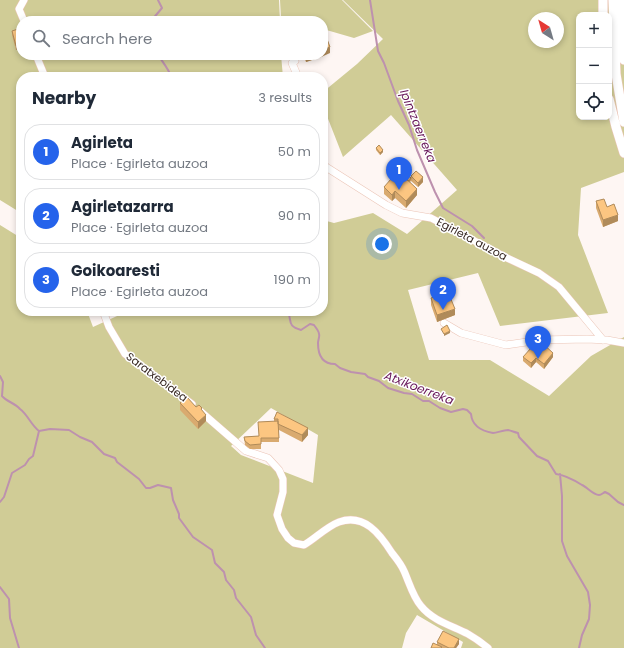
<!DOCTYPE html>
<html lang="en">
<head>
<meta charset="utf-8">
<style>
  body { margin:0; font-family:Poppins,sans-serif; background:#f6f6f7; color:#1f2937 }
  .controls { position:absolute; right:12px; top:12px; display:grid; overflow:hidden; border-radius:8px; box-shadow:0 2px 6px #0003 }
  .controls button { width:36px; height:36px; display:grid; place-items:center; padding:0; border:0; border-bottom:1px solid #e0e1e3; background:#fff; color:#1f2937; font:20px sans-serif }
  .compass { position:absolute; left:528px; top:12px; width:36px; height:36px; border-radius:50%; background:#fff; box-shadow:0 2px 6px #0003; rotate:323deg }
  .you { position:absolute; left:382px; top:244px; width:14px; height:14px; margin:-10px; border:3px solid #fff; border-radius:50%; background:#1a73e8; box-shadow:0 0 0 6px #1a73e833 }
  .badge { display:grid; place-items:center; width:26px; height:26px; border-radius:50%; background:#2563eb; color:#fff; font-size:13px; font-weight:700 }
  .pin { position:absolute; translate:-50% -33px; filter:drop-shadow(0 1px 2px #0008) }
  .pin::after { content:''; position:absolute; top:21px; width:14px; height:12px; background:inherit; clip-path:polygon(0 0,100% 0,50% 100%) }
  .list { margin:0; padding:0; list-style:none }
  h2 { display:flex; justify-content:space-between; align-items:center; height:52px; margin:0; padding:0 16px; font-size:17px }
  h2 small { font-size:13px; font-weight:400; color:#747a83 }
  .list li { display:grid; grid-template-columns:26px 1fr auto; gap:12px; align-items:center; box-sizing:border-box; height:56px; margin:0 8px 8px; padding:0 8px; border:1px solid #e0e1e3; border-radius:16px }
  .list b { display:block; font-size:15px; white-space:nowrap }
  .list p { margin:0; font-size:13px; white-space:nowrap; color:#747a83 }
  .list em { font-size:13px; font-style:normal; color:#747a83 }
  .icon { flex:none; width:22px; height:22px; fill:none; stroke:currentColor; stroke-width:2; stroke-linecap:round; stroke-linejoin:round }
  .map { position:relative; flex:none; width:624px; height:648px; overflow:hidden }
  .search { position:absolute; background:#fff; box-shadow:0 2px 6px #0003; left:16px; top:16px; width:312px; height:44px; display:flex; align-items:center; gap:10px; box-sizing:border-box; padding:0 14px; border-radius:16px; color:#747a83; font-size:15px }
  .panel { position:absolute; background:#fff; box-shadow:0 2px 6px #0003; left:16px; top:72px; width:312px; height:244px; border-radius:16px }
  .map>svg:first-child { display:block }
</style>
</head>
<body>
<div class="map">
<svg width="624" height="648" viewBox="0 0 624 648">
  <rect width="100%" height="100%" fill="#fef6f3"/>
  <path fill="#d0cc96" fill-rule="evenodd" d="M0,0H279L280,21H21V55H281L283,77H21V213L0,200Z
    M280,0H342L373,31L354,38L323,29V21H292L281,18Z
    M343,0H624V172L581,188L578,235L608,313L500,326L478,273L408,290L429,360H490L549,396L591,356L624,337V648H461L463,642L417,615L406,633L402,648H0V225L21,238V311H87L93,327L128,311H323V220L334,223L373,213L407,234L457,190L391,115L343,157L323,106V92L357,64L383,39ZM579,15H609V117H579ZM534,18H558V42H534ZM271,408L318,435L313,483L241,455L231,446Z"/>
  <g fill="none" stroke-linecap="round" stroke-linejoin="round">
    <path stroke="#bd91ae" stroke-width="2" d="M370,0L378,51L384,63L398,101L409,125L417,150L435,192L443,208L472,226L484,238
      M151,21L162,8L158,0
      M158,55C162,61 170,71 171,77
      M288,311C292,322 287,326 301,330L310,324L314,325C316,328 319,331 319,334C320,336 318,340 318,343C318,355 322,364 335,364L340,368L351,372L365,374L368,377L379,381L388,388L404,393L412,394L423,401H429L440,408L451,412L463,409L467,410L471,414C472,425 481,431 493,433C497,433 503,430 508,430C512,431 514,432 518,433L519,437L537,456L548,461L556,474C565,475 574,480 582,485C587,487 593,495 599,495C601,495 603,493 605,492L609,494L618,502L624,505
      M0,376L3,382L2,396C7,402 15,403 20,409C28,415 31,425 39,431L33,456L29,459L25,465L12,473L4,497L0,502
      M39,431L50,429L69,430L80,437L92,442L104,454L115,458L117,462L139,479L146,488H150L158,485L171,488L173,500L179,514V518L193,537L212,550L215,563L224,572L226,580L234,590L236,598L251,617L256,635L265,648
      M560,474L562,496V541L567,556L588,592L590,605L589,619L582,635L579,648
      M0,587L9,599L10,618L19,648"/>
    <defs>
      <path id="minor" d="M24,21L19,9L24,0
        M36,55L45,77
        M295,61L292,63L298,77
        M323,163L326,167L386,205L402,213L431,218L507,258L539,273L559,287L603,340
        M103,311L109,327L125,354L192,404
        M444,323L461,333L506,345L540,340L587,339L607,340L624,343
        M200,411L246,451L268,458L279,470L283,479V492L277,515L282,529L288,538L294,543L304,545C316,538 326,527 339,522C364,513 380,534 392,553C396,558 401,564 404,571C409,582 413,597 421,606C433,621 453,626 468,634C475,638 482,643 488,648"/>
      <path id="major" d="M603,0V15
        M613,0L616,74L624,122
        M622,0L624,60
        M609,99L616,127L624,153"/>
    </defs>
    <use href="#minor" stroke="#ebc5b7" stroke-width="8"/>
    <use href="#major" stroke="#ebc5b7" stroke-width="10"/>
    <use href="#minor" stroke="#fff" stroke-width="7"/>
    <use href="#major" stroke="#fff" stroke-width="9"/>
  </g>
  <path fill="#d9aa6f" d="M21,28L16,50L12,35V31Z
    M303,55H315V59L306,62Z
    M376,148L383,152L380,155L376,150Z
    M411,176L423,182L418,187L411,181L410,182L417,195L406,208L395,198L392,201L384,194V187L411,178Z
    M596,201L607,207L618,221L603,227L596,208Z
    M431,298L455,315L437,322L431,305Z
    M535,351L553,357L544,369L536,362L531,368L523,361V357Z
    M180,403L196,407L202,411L206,421L198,429L180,410Z
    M277,412L308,435L302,442L279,430V442H261V449H250L245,445L244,437L259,436L274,422V419Z
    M437,642L459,644L456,648H431L437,645Z"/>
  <path fill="#b08b5a" d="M21,44V48L16,50V46Z
    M330,47V53L319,58V55H323V49Z
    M309,55H315V59L306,62V56Z
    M383,150V152L380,155V153Z
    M423,177V182L418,187V183Z
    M417,189V195L406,208V201Z
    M395,191V198L392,201V195Z
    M618,215V221L603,227V220Z
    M455,309V315L437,322V315Z
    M450,331V333L444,336V334Z
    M553,353V357L544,369V364Z
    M536,358V362L531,368V363Z
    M206,415V421L198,429V422Z
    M308,428V435L302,442V435Z
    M459,639V644L456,648H454Z"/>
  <path fill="#fcc681" stroke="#b08b5a" d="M21,28V44L16,46L12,31Z
    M324,31L330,47L323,49V32Z
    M379,145L383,150L380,153L376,148Z
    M398,171L417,189L406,201L395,191L392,195L384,187Z
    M416,171L423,177L418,183L411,176Z
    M409,176L411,178L409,181L406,179Z
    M604,199L607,207L614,204L618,215L603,220L596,201Z
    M448,292L455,309L437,315L431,298Z
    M447,325L450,331L444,334L441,329Z
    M542,343L553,353L544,364L536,358L531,363L523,357L531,348L535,351Z
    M187,397L196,407L199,405L202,408L201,409L206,415L198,422L180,403Z
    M277,412L308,428L302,435L278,424V419H274Z
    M278,421L279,438H261V444L250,445L245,441L244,437L259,436L258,422Z
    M443,631L459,639L454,648H449L437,642Z
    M433,643L442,647L441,648H431Z"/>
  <g text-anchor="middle" stroke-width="3" stroke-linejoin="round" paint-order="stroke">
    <g font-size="11" fill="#372823" stroke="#fff">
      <text transform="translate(472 239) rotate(28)" y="4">Egirleta auzoa</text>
      <text transform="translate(157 377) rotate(37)" y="4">Saratxebidea</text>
    </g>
    <g font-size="12" font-style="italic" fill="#68185a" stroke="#fff">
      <text transform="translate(418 126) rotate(68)" y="4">Ipintzaerreka</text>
      <text transform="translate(419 388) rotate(21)" y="4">Atxikoerreka</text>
    </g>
  </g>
</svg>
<div class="controls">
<button>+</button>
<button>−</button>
<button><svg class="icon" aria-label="locate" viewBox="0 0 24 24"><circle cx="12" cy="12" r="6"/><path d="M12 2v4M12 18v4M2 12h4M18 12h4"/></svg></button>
</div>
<svg class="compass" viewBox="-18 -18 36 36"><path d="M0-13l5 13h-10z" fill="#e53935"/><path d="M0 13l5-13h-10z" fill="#747a83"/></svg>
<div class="you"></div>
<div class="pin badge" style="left:399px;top:190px">1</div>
<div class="pin badge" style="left:443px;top:310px">2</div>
<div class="pin badge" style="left:538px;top:359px">3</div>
<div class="search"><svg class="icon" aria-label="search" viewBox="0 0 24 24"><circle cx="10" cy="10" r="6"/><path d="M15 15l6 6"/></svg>Search here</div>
<section class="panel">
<h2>Nearby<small>3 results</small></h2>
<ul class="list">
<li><span class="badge">1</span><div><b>Agirleta</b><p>Place · Egirleta auzoa</p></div><em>50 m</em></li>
<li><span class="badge">2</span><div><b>Agirletazarra</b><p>Place · Egirleta auzoa</p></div><em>90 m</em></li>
<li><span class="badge">3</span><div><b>Goikoaresti</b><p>Place · Egirleta auzoa</p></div><em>190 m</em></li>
</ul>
</section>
</div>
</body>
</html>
